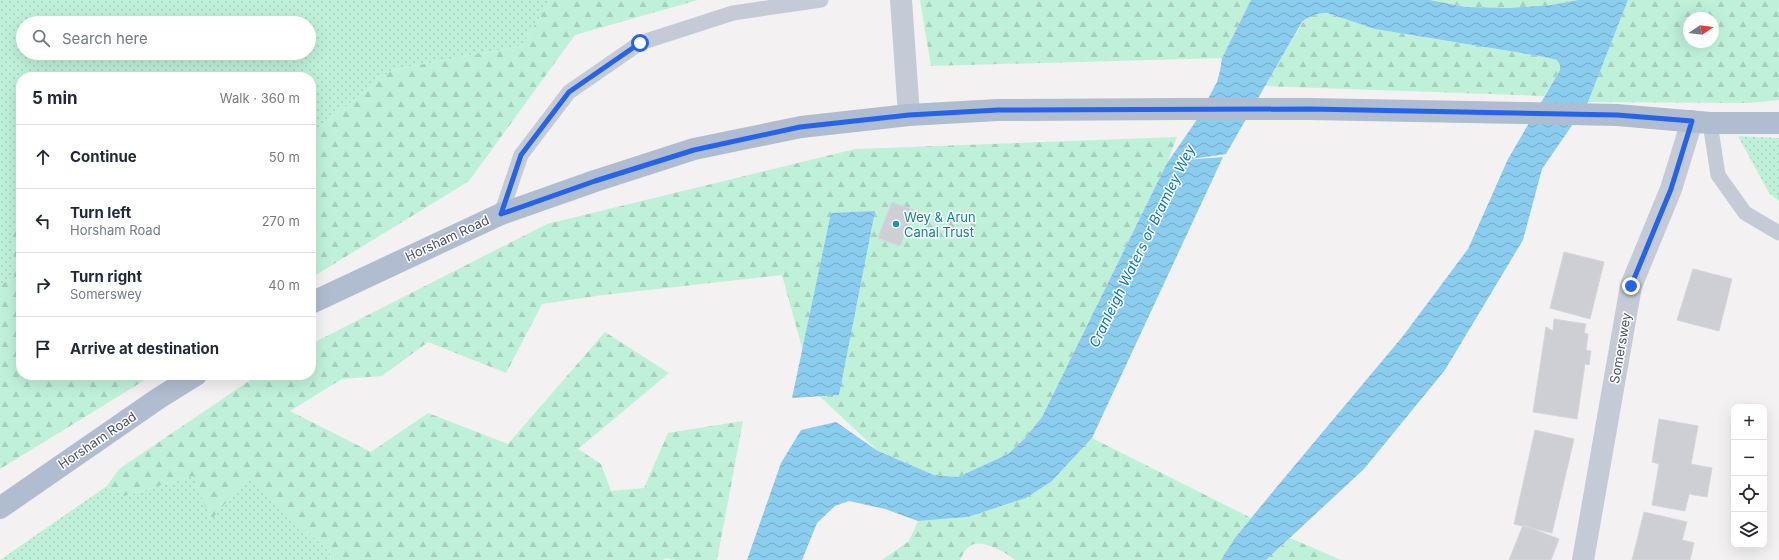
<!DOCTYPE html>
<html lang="en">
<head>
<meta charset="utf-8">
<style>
  body { margin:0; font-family:Inter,sans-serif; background:#f6f6f7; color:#1f2937 }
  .controls { position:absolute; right:12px; bottom:12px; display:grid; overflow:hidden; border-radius:8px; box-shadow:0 4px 16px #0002 }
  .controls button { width:36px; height:36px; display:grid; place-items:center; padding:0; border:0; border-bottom:1px solid #e0e1e3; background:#fff; color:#1f2937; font:20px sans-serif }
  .compass { position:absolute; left:1683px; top:12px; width:36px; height:36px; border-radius:50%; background:#fff; box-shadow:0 4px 16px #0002; rotate:77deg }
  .stop { position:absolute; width:12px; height:12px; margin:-9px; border:3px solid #2563eb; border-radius:50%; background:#fff }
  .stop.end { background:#2563eb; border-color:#fff; box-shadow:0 1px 4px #0008 }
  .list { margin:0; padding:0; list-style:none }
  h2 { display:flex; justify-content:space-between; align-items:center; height:52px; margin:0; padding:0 16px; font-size:17px }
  h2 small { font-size:13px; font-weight:400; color:#747a83 }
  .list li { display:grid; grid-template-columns:26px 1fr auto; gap:12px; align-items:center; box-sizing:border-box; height:64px; padding:0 16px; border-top:1px solid #e0e1e3 }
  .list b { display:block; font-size:15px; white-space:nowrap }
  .list p { margin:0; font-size:13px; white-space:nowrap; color:#747a83 }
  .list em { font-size:13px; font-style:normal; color:#747a83 }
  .icon { flex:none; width:22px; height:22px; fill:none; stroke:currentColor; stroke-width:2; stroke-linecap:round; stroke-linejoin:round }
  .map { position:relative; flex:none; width:1779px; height:560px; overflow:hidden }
  .search { position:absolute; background:#fff; box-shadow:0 4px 16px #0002; left:16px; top:16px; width:300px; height:44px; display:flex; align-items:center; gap:10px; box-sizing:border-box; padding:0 14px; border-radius:22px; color:#747a83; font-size:15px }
  .panel { position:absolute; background:#fff; box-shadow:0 4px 16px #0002; left:16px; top:72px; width:300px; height:308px; border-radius:16px }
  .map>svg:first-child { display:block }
</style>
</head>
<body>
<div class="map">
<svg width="1779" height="560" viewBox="0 0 1779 560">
  <defs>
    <pattern id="green-dots" width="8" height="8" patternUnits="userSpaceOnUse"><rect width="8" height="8" fill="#bff1d9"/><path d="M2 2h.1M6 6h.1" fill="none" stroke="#a6d0bd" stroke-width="1.8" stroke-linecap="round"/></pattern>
    <pattern id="forest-firs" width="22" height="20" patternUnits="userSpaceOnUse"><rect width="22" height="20" fill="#bff1d9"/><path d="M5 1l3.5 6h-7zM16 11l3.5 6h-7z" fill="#a6d0bd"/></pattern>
    <pattern id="water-waves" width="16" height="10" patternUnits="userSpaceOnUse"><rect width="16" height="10" fill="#8bcdef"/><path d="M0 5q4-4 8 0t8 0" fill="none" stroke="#74a9c5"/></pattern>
  </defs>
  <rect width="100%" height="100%" fill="#f3f1f1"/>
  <path fill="url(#green-dots)" fill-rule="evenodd" d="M0,0H551L521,46L392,70L311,134V77H21V225L13,231L14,279L0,284ZM23,23H309V53H23Z
    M1738,136L1779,138V201L1769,193Z
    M193,476L211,519L247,477L330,552L331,560H0L107,486L124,496Z"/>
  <path fill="url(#forest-firs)" fill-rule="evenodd" d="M551,0H698L575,35L469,181L311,278V134L392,70L521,46Z
    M920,0H1251L1222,58L931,66Z
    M1430,0H1578L1551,5L1510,8L1466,7Z
    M1628,0H1779V100L1750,103L1588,102ZM1689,18H1713V42H1689Z
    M1321,13H1327L1375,29L1545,57L1557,60L1560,65V70L1544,96L1265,86L1303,22L1314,14Z
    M1177,137L1167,163L1042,417L1025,438L1008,454L958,477L934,475L878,451L814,391L782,275L603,295L542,304L506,373L428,342L382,376L342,379L290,411L371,452L428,413L508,444L605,332L669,373L578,449L601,464L611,491L644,488L668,433L743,421L717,560H675L666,558L663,560H331L330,552L247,478L211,520L193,476L124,496L107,486L119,469L258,375H311V344L547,224L855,149Z
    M21,225V375H153L0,469V284L14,279L13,231Z
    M1092,438L1251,518L1232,543L1221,560H1015C1008,553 984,541 974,544C967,546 963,554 960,560H882L909,541L918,521L968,517L1026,498L1052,481Z
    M1290,538L1341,560H1266Z"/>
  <path fill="url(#water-waves)" d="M1251,0H1430L1466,7L1510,8L1551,5L1578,0H1628L1588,102L1542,169L1523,240L1445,370L1364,469L1266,560H1221L1235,538L1275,489L1403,336L1468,249L1508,159L1560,70V65L1557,60L1545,57L1375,29L1327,13C1317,13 1311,15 1302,22L1226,154L1185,160L1223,157L1092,438L1052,481L1026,498L968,517L918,521L885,509L849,501L835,506L817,523L802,560H747L781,463L801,430L836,422L878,451L934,475L958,477L1008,454L1025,438L1042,417L1167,163L1196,121L1217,82L1220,71L1222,58Z
    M875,211L839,395L792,398L831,213Z"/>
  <path fill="#cdcfd5" stroke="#d5d6dc" d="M892,202L914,210L900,246L878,238Z
    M1564,252L1604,262L1590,319L1550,308Z
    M1693,269L1732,279L1719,331L1677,320Z
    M1554,319L1586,324L1584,333L1588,334L1586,350L1591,351L1589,365L1585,364L1577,419L1533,412L1546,327L1553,331Z
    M1659,419L1698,426L1691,464L1712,468L1707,497L1689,494L1685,511L1652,505L1659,464L1652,462Z
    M1535,430L1574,439L1552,533L1514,524Z
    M1644,512L1687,522L1682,540L1694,543L1690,560H1632Z
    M1523,525L1559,539L1551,560H1509Z"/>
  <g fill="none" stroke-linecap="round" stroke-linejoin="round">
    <path stroke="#c4cbd6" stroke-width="15" d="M1710,123L1718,175L1745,213L1779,233
      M501,214L521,155L569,92L640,43L733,13L821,0"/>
    <path stroke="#c4cbd6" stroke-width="22" d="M901,0L909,115
      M1583,560L1631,286L1671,189L1692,121"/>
    <path stroke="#b0bcd0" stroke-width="22" d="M311,303L501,214L595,181L694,149L801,127L909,115L998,110L1179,109H1310L1521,113L1617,115L1710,123H1779
      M0,508L159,398L196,375"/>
  </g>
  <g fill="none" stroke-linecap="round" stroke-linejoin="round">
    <path stroke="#2563eb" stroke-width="5" d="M640,43L569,92L521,155L501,214L595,181L694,150L800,127L909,115L998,110L1310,109L1617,115L1692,121L1671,189L1631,286"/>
  </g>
  <circle fill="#0f9aa8" stroke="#fff" stroke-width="1.5" cx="896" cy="224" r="4"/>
  <g text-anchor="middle" stroke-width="3" stroke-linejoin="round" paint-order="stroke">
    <g font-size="13" fill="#0d838f" stroke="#fff" text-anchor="start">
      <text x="904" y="222">Wey &amp; Arun<tspan x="904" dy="15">Canal Trust</tspan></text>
    </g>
    <g font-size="13" fill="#48515f" stroke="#fff">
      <text transform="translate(447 238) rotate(-25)" y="5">Horsham Road</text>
      <text transform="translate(1620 348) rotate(-80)" y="5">Somerswey</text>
      <text transform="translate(97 440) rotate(-34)" y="5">Horsham Road</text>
    </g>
    <g font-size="14" font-style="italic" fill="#0877b2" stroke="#fff">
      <text transform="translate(1142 246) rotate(-64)" y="5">Cranleigh Waters or Bramley Wey</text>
    </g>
  </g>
</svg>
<div class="controls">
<button>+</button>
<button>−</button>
<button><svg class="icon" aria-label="locate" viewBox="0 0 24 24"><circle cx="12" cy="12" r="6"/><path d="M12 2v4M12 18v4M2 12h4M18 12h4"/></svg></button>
<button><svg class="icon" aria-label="layers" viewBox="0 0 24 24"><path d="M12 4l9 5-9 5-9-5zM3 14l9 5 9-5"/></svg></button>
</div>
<svg class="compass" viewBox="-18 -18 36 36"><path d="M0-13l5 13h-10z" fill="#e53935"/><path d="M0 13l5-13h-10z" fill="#747a83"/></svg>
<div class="stop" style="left:640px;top:43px"></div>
<div class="stop end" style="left:1631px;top:286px"></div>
<div class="search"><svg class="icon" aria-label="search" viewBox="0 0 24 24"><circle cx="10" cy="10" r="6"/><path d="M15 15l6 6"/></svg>Search here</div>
<section class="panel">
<h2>5 min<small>Walk · 360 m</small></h2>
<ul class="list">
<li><svg class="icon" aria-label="ahead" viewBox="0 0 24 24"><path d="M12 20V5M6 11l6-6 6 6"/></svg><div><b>Continue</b></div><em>50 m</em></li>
<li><svg class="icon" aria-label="left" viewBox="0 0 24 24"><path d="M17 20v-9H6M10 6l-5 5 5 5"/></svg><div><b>Turn left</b><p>Horsham Road</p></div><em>270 m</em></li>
<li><svg class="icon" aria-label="right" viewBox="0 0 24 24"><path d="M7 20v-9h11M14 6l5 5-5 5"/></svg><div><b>Turn right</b><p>Somerswey</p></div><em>40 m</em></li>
<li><svg class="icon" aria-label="arrive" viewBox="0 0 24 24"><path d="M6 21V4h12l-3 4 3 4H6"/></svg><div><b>Arrive at destination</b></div></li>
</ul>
</section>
</div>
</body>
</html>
